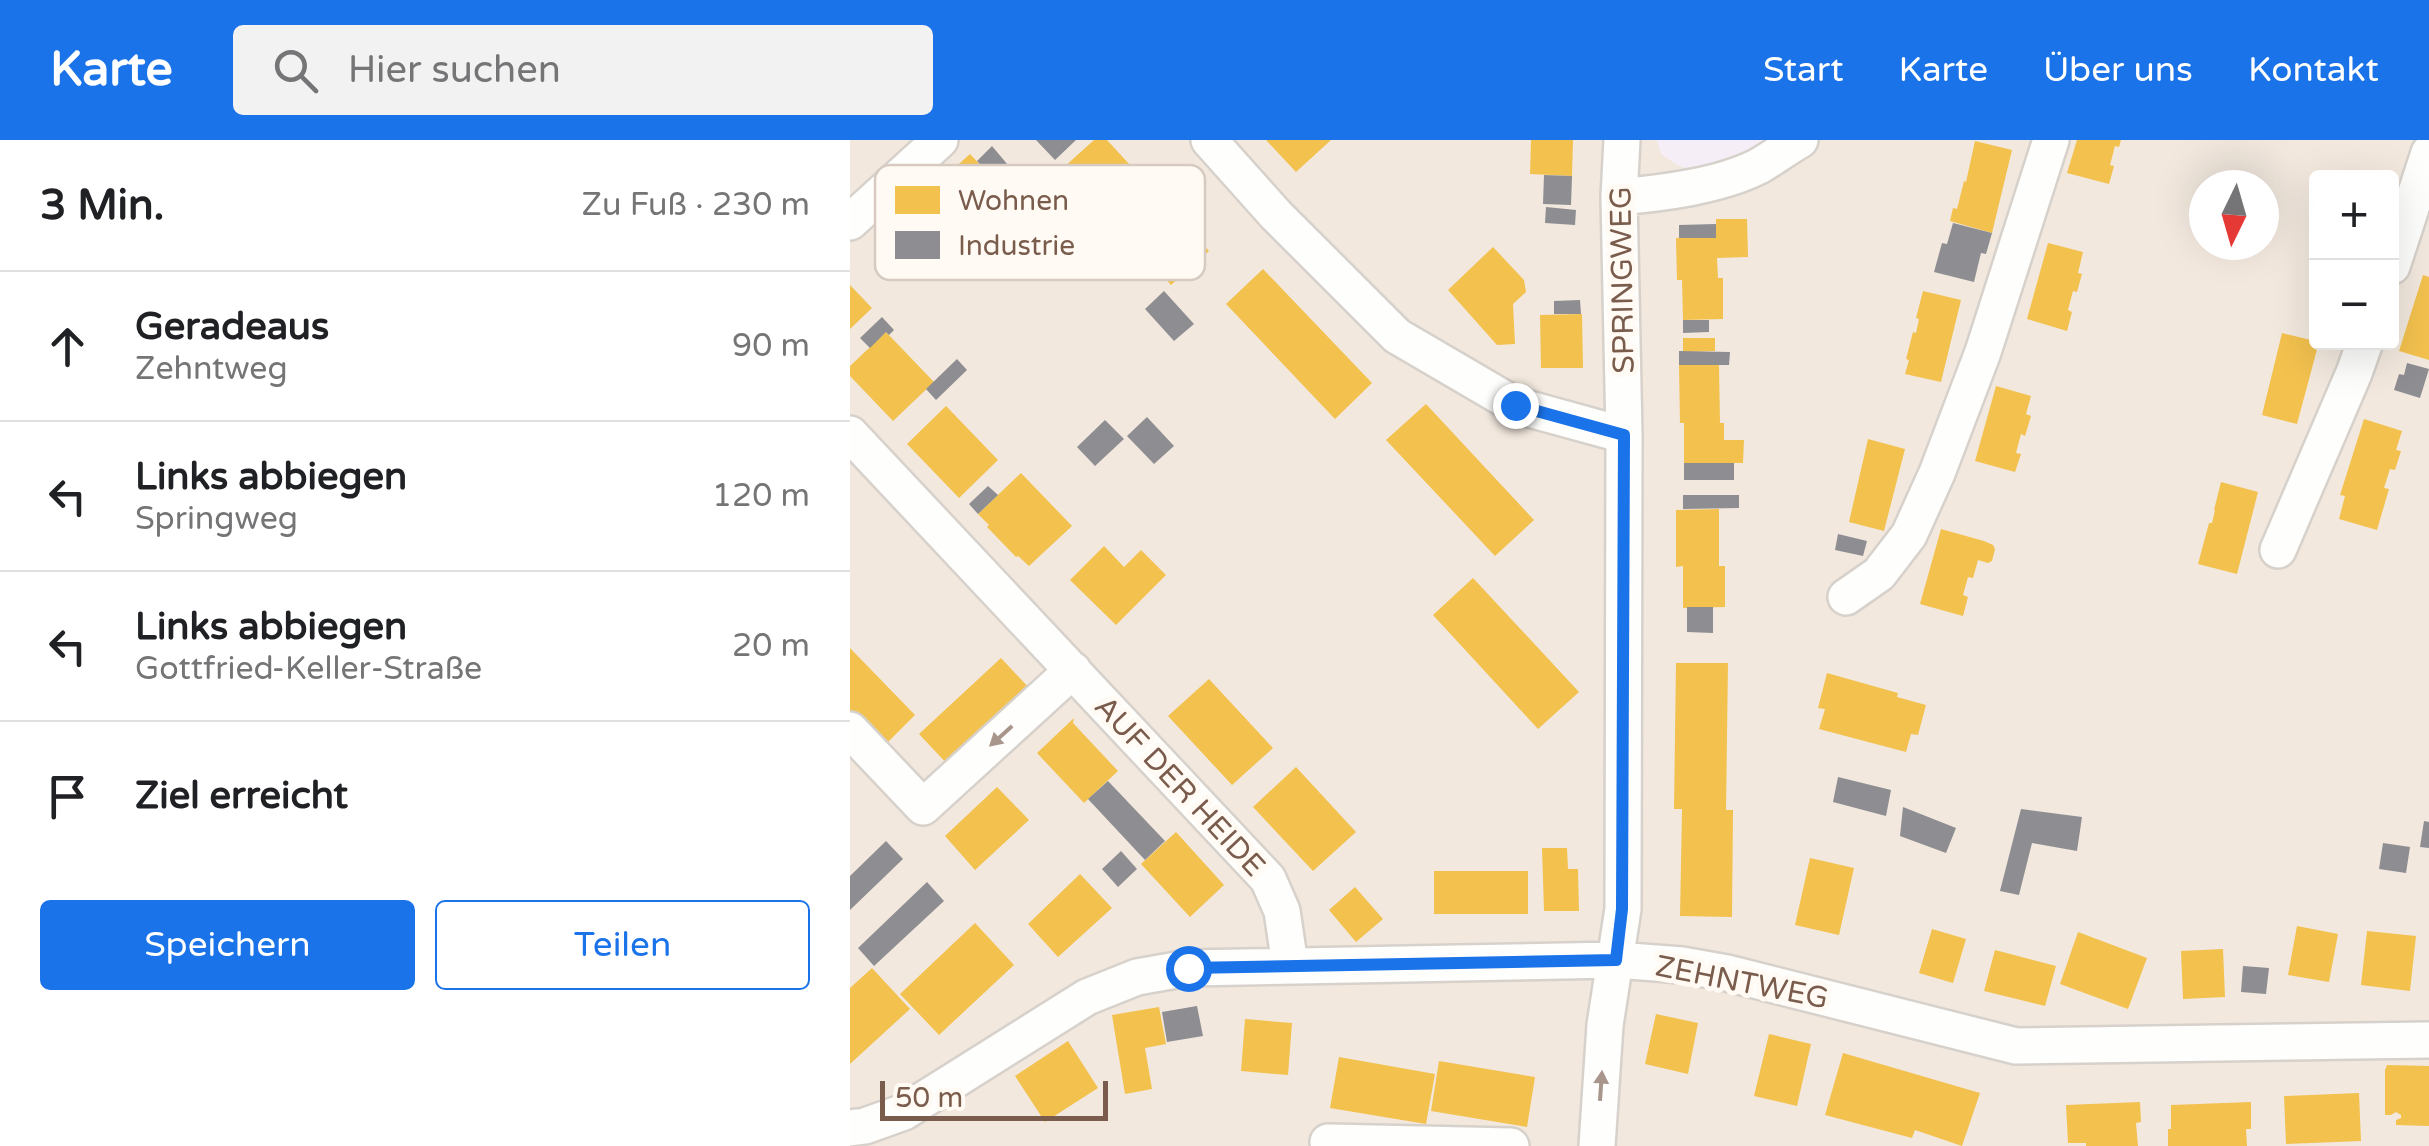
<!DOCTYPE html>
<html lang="de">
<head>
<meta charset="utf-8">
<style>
  body { margin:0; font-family:"Varela Round",sans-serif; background:#f2f2f2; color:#202124 }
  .controls { position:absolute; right:30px; top:30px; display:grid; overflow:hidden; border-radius:10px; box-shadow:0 10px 40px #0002 }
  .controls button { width:90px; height:90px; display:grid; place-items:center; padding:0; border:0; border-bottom:2px solid #e0e0e0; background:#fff; color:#202124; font:50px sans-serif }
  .compass { position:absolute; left:1339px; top:30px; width:90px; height:90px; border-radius:50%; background:#fff; box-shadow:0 10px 40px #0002; rotate:185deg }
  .scale { position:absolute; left:30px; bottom:25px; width:228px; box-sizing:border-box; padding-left:10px; border:5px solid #7a5c4d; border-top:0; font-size:28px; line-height:35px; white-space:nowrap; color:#7a5c4d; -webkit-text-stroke:8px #fffaf3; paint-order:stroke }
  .stop { position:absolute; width:30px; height:30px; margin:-22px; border:8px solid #1a73e8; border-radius:50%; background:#fff }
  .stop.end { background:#1a73e8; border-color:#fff; box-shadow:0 2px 10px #0008 }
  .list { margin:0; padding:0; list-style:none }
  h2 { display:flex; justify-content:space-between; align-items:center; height:130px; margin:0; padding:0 40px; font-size:42px }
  h2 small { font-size:32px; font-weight:400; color:#757577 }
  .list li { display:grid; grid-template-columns:65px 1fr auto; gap:30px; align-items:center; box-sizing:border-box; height:150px; padding:0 40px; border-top:2px solid #e0e0e0 }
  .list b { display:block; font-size:38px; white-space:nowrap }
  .list p { margin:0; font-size:32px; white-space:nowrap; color:#757577 }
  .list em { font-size:32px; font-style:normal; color:#757577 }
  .actions { display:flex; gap:20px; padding:30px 40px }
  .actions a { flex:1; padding:22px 0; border:2px solid #1a73e8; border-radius:10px; text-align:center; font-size:35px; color:#1a73e8 }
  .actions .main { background:#1a73e8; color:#fff }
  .icon { flex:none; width:55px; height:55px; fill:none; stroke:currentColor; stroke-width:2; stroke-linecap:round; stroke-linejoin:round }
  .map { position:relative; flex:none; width:1579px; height:1006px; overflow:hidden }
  header { display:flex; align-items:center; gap:60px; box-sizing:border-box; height:140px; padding:0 50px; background:#1a73e8; color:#fff }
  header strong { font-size:48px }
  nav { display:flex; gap:55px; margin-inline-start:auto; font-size:35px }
  .search { width:700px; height:90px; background:#f2f2f2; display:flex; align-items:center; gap:25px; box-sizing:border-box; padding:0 35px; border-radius:10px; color:#757577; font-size:38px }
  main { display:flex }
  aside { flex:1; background:#fff }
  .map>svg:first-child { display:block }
</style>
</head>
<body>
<header>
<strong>Karte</strong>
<div class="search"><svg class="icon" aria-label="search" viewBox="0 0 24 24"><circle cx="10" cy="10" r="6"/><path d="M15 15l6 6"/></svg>Hier suchen</div>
<nav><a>Start</a><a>Karte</a><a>Über uns</a><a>Kontakt</a></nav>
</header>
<main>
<aside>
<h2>3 Min.<small>Zu Fuß · 230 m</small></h2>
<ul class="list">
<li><svg class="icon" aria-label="ahead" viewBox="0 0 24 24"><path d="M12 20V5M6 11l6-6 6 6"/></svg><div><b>Geradeaus</b><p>Zehntweg</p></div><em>90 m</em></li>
<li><svg class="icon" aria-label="left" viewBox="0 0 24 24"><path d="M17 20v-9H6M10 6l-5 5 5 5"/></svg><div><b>Links abbiegen</b><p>Springweg</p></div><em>120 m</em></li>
<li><svg class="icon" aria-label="left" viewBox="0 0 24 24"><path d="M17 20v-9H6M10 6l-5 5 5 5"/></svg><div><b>Links abbiegen</b><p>Gottfried-Keller-Straße</p></div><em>20 m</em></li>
<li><svg class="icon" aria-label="arrive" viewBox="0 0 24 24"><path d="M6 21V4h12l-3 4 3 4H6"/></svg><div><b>Ziel erreicht</b></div></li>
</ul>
<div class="actions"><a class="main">Speichern</a><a>Teilen</a></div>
</aside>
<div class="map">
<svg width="1579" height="1006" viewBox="0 0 1579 1006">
  <rect width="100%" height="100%" fill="#f9f5f0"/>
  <path fill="#f2e8de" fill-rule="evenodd" d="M0,0H1579V1006H0ZM1466,38H1542V202H1466ZM1354,45H1414V105H1354Z"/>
  <path fill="#f6eef6" d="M807,0H918L906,8L856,25L836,28L827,25L811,14Z"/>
  <path fill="#f2c14e" d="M244,0H257L359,111L321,145L213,28Z
    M416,0H481L446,32Z
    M681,0H723L722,36L680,34Z
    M1227,0H1271L1269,7L1265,6L1260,25L1264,26L1259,44L1217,33Z
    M1125,1L1162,10L1142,93L1100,81L1103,68L1107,69L1114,41L1116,42Z
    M120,14L155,51L105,96L73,61L83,52L81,49Z
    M866,79H897L898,117L867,118L868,138H873V179L833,180L832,140H827L826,98H866Z
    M1198,103L1233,112L1228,133L1232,134L1227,152L1223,151L1218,170L1222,172L1217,191L1177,179Z
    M643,107L674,140L676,152L663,164L665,204L647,205L598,150Z
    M413,129L522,243L485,279L376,164Z
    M1573,135L1579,137V220L1549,211Z
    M0,145L22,168L0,189Z
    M1073,151L1111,160L1091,242L1055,234L1059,220L1056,219L1063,192L1066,193L1069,179L1066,178Z
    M732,174L733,228H691L690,175Z
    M36,192L84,242L43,281L0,236V226Z
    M1432,193L1469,202L1447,284L1412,275Z
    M833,198H865V211L833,212Z
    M829,225H869L870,283H874V300H894L893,323H834V283H830Z
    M1146,246L1181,256L1176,274L1181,276L1175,296L1171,294L1166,313L1171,314L1165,332L1125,321Z
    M576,264L684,380L645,416L536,300Z
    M96,266L148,320L109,358L57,304Z
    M1514,279L1552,291L1546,310L1551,311L1545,330L1540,329L1534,348L1539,349L1527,390L1489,379L1495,356L1490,355Z
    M1018,299L1055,309L1034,391L999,382Z
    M171,333L222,386L179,426L168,416L166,417L137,387L139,385L128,374Z
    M1371,342L1408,352L1387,434L1348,424L1359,383H1362L1365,370H1364Z
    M869,369V426H875V467L833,468V426L826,427V370Z
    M1091,389L1134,401L1143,405L1145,409L1142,421L1138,423L1128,420L1123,438L1118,437L1113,455L1118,457L1113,476L1070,464Z
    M254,406L274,427L291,410L316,435L266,485L220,440Z
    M623,438L729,552L688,589L583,475Z
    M0,508L65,575L32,608L0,575Z
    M151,518L181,550L99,626L69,594Z
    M826,523H878L876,670H883L882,777L830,776L832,669H824Z
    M977,533L1048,553L1047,557L1076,565L1068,595L1061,594L1056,612L969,589L975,569L968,568Z
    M359,539L423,608L382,645L318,576Z
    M224,578L223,583L268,631L234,663L187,613Z
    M446,627L506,692L463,731L403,667Z
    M147,647L179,680L125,730L95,696Z
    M326,692L374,745L340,777L291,724Z
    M692,708H717L718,729H728L729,771H694Z
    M960,718L1004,728L989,795L945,785Z
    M584,731H678V774H584Z
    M230,734L262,768L208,817L178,784Z
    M505,747L533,779L506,802L479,770Z
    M125,783L164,825L89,895L50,854Z
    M1447,786L1488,794L1479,842L1438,835Z
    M1082,789L1116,799L1103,843L1069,833Z
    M1517,791L1566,796L1560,851L1511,845Z
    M1228,792L1297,818L1278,869L1210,844Z
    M1373,809L1375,857L1333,859L1331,811Z
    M1145,810L1206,826L1195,866L1134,851Z
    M22,828L60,869L0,924V848Z
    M309,867L316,904L295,908L302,949L275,954L262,875Z
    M806,874L848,883L838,934L795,924Z
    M395,879L442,883L438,935L391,931Z
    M919,894L961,904L947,966L904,956Z
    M218,901L248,948L195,982L165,936Z
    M993,913L1130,953L1112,1006L1065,990L1062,998L975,975Z
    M489,917L585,934L576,984L480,968Z
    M589,921L685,937L677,987L581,971Z
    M1537,925L1579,926V986L1546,985V980L1551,978V975L1546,972L1541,975H1535V930Z
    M1509,953L1511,1001L1436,1004L1434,956Z
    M1290,962L1291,982L1286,983L1288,1006H1236V1003H1218L1216,965Z
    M1401,962V989H1396L1397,1006H1318V989H1321V965Z"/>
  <path fill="#8d8d92" d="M186,0H226L205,20Z
    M142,6L163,31L148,44L127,21Z
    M694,35L722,36L721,65L693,64Z
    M696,67L726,70L725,85L695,83Z
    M1103,83L1142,93L1136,114L1131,113L1124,142L1084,132L1092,103L1097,104Z
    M866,84V98H829V85Z
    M314,151L344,184L324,201L295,169Z
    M730,160L731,174H704V161Z
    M32,177L44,190L39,195L36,192L20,208L10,198Z
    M833,180H859V192L833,193Z
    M829,211L880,212L879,225H829Z
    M107,219L117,230L86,260L76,249Z
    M1557,223L1579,229L1570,258L1544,250L1549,234L1554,235Z
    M297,277L324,306L304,324L277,296Z
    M255,280L274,299L245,326L227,307Z
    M834,323H884V340H834Z
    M138,346L148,355L128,374L119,364Z
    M833,355H889V368L833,369Z
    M988,394L1017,401L1013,416L985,410Z
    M837,467H863V493L837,492Z
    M988,637L1041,650L1036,676L983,662Z
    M258,641L315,701L295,720L238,659Z
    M1053,667L1106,688L1096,713L1050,696Z
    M1171,669L1232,677L1227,711L1182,703L1169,755L1150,751Z
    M1574,681L1579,682V708L1570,707Z
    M36,701L53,719L0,770V736Z
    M1533,703L1560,707L1556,733L1529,729Z
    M271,711L287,729L268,747L252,729Z
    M77,742L94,761L24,826L8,808Z
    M1393,826L1419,828L1416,854L1391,852Z
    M347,866L353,896L317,902L312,872Z"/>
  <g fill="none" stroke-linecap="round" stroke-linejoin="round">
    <defs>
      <path id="minor" d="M359,0L426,75L547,196L665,265L774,295
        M769,57C813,53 870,46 909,26C923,18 936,8 950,0
        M0,82L90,0
        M1542,126L1579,13
        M0,294L418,739L432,771L440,825
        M1428,410L1504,233L1515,202
        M996,457L1029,434L1059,395L1087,333L1133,212L1201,0
        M0,590L73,667L223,530
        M0,988L15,986L54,972L237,857L287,837L338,828L766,820L832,825L877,833L1166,906L1579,900
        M478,1002L661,1006
        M747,1006L755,885L773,769L774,295L769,57L772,0"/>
    </defs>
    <use href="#minor" stroke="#d7d1cb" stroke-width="40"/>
    <use href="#minor" stroke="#fefefd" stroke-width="35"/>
  </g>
  <defs><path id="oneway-solid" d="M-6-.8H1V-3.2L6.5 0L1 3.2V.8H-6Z" transform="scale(2.5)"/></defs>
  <g fill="#a8958b">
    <use href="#oneway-solid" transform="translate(151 596) rotate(138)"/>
    <use href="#oneway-solid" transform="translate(751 946) rotate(-86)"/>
  </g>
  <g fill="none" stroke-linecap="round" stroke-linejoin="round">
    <path stroke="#1a73e8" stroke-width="12" d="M338,828L766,820L772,769L774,295L665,265"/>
  </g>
  <g text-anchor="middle" stroke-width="10" stroke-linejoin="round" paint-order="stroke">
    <g font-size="30" fill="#7a5c4d" stroke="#fffaf3">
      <text transform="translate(772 140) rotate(-91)" y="10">SPRINGWEG</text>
      <text transform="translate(330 646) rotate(47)" y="10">AUF DER HEIDE</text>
      <text transform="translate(892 842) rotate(11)" y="10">ZEHNTWEG</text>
    </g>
  </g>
  <rect x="25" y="25" width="330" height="115" rx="15" fill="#fffaf3" stroke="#d7cbc1" stroke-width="2.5"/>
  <rect x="45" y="46" width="45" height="28" fill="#f2c14e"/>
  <rect x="45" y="91" width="45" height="28" fill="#8d8d92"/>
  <g font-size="28" fill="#7a5c4d">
    <text x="108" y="70">Wohnen</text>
    <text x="108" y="115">Industrie</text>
  </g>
</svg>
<div class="controls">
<button>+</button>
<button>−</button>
</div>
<svg class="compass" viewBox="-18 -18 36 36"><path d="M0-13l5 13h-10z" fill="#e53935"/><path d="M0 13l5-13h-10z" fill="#757577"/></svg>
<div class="scale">50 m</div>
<div class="stop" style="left:338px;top:828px"></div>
<div class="stop end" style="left:665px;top:265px"></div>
</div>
</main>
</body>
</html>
